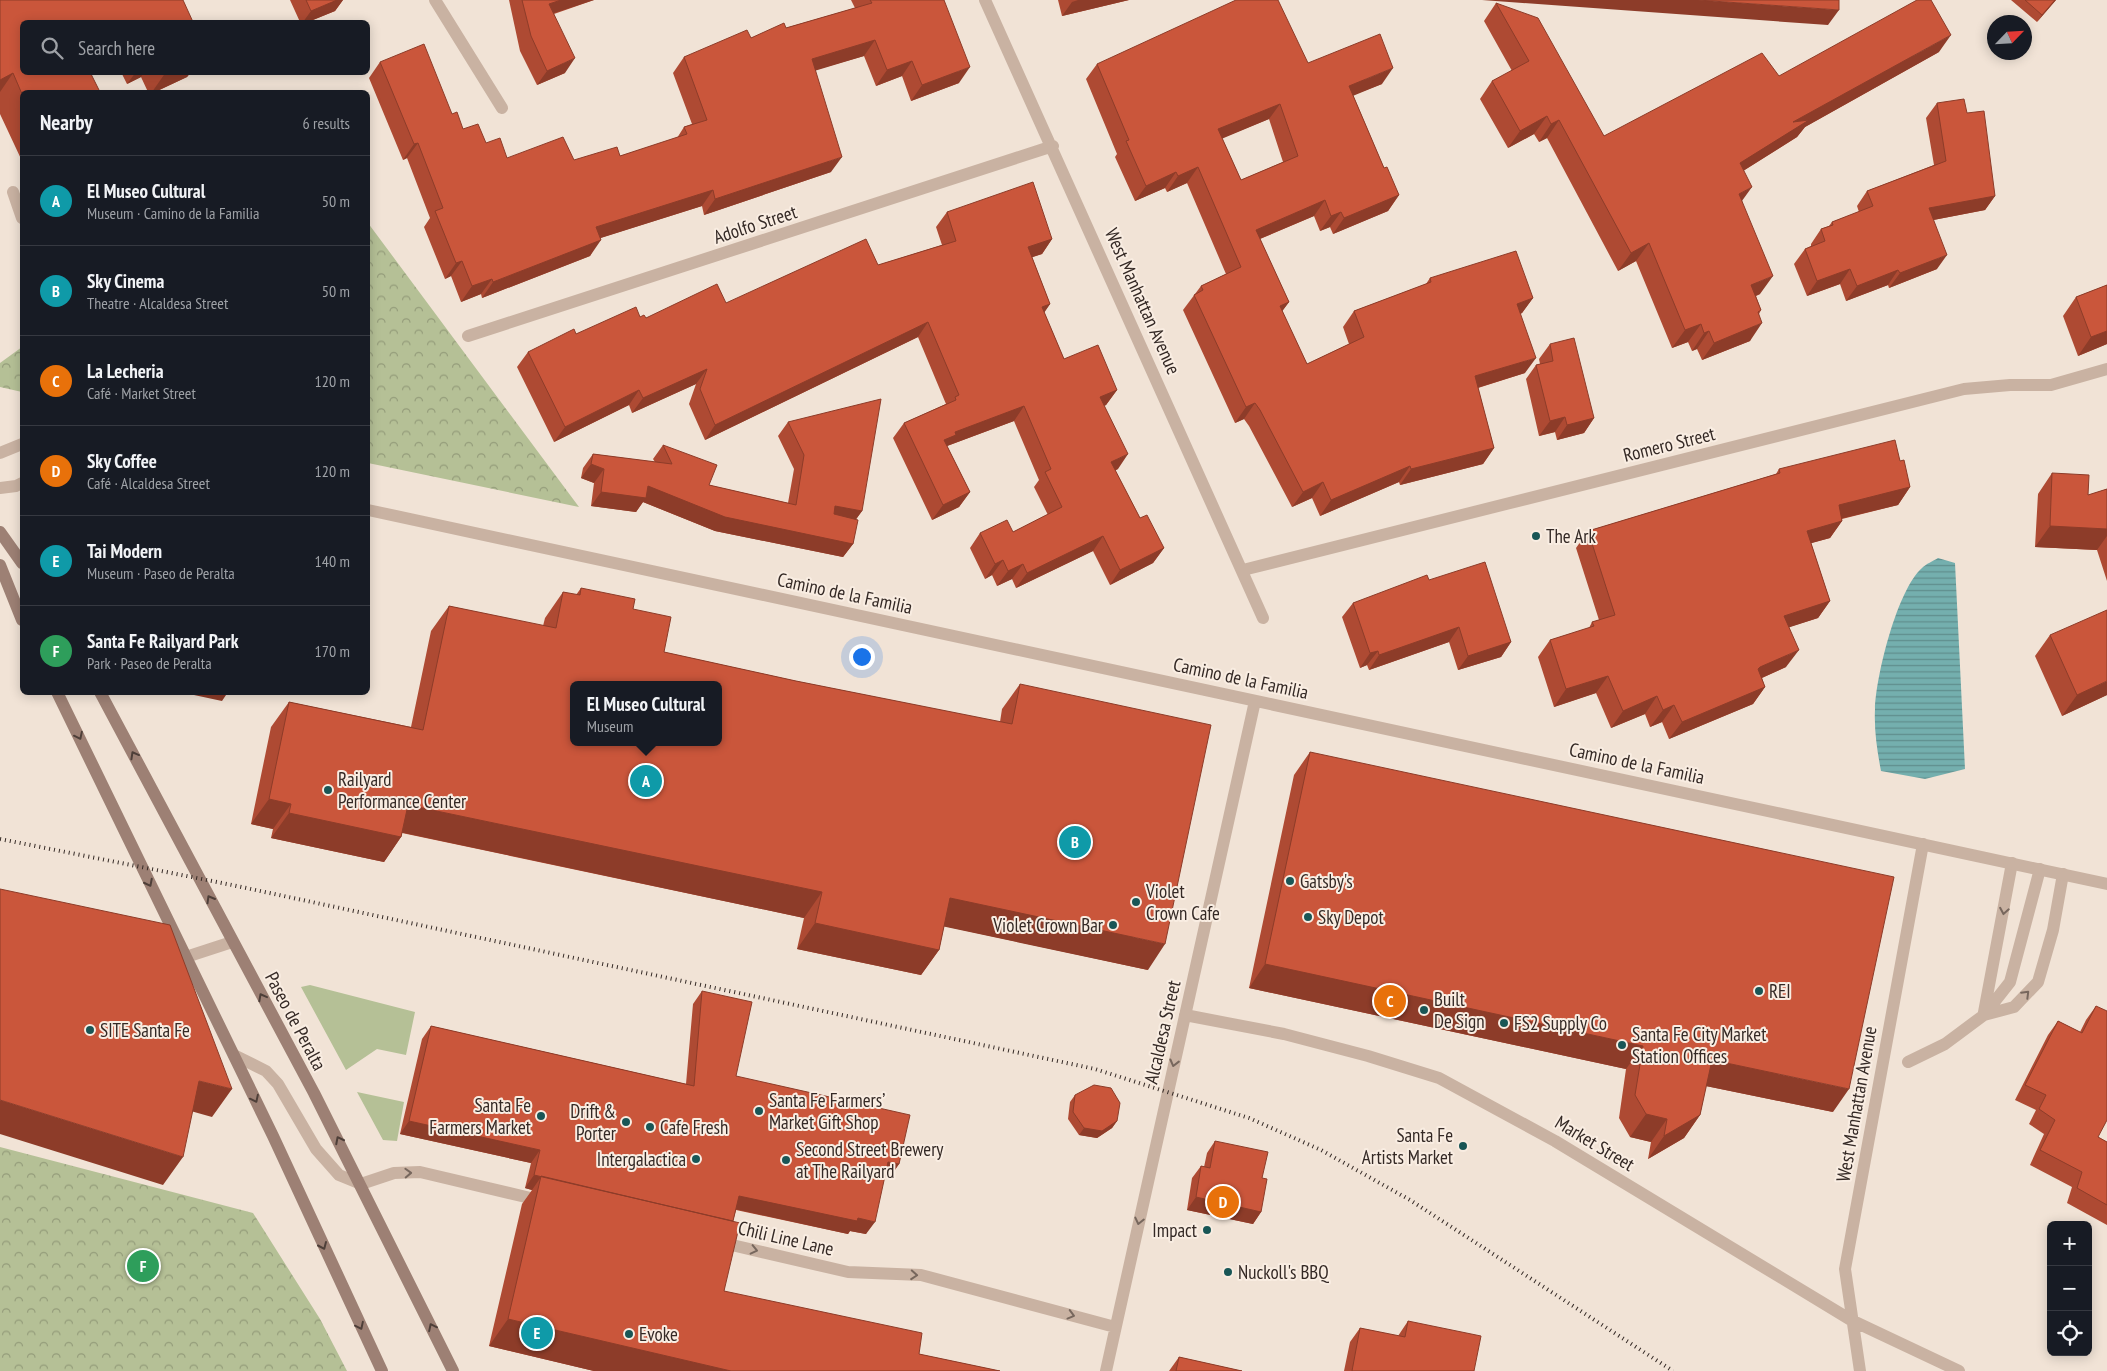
<!DOCTYPE html>
<html lang="en">
<head>
<meta charset="utf-8">
<style>
  body { margin:0; font-family:"PT Sans Narrow",sans-serif; background:#20242c; color:#f1f3f6 }
  .controls { position:absolute; right:15px; bottom:15px; display:grid; overflow:hidden; border-radius:8px; box-shadow:0 2px 12px #0003 }
  .controls button { width:45px; height:45px; display:grid; place-items:center; padding:0; border:0; border-bottom:1px solid #363941; background:#171b24; color:#f1f3f6; font:25px sans-serif }
  .compass { position:absolute; left:1987px; top:15px; width:45px; height:45px; border-radius:50%; background:#171b24; box-shadow:0 2px 12px #0003; rotate:65deg }
  .you { position:absolute; left:861px; top:656px; width:18px; height:18px; margin:-12px; border:4px solid #fff; border-radius:50%; background:#1a73e8; box-shadow:0 0 0 8px #1a73e833 }
  .badge { display:grid; place-items:center; width:32px; height:32px; border-radius:50%; background:#ea580c; color:#fff; font-size:16px; font-weight:700 }
  .pin { position:absolute; translate:-50% -50%; border:2px solid #fff; box-shadow:0 1px 5px #0006 }
  .popup { position:absolute; left:570px; top:681px; width:152px; height:65px; box-sizing:border-box; display:grid; place-content:center; border-radius:8px; background:#171b24; filter:drop-shadow(0 1px 4px #0005); font-size:16px; white-space:nowrap; color:#9ea1a6 }
  .popup b { font-size:19px; color:#f1f3f6 }
  .popup::after { content:''; position:absolute; left:50%; top:100%; margin-left:-10px; border:10px solid transparent; border-top-color:#171b24 }
  .list { margin:0; padding:0; list-style:none }
  h2 { display:flex; justify-content:space-between; align-items:center; height:65px; margin:0; padding:0 20px; font-size:21px }
  h2 small { font-size:16px; font-weight:400; color:#9ea1a6 }
  .list li { display:grid; grid-template-columns:32px 1fr auto; gap:15px; align-items:center; box-sizing:border-box; height:90px; padding:0 20px; border-top:1px solid #363941 }
  .list b { display:block; font-size:19px; white-space:nowrap }
  .list p { margin:0; font-size:16px; white-space:nowrap; color:#9ea1a6 }
  .list em { font-size:16px; font-style:normal; color:#9ea1a6 }
  .icon { flex:none; width:28px; height:28px; fill:none; stroke:currentColor; stroke-width:2; stroke-linecap:round; stroke-linejoin:round }
  .map { position:relative; flex:none; width:2107px; height:1371px; overflow:hidden }
  .search { position:absolute; background:#171b24; box-shadow:0 2px 12px #0003; left:20px; top:20px; width:350px; height:55px; display:flex; align-items:center; gap:12px; box-sizing:border-box; padding:0 18px; border-radius:8px; color:#9ea1a6; font-size:19px }
  .panel { position:absolute; background:#171b24; box-shadow:0 2px 12px #0003; left:20px; top:90px; width:350px; height:605px; border-radius:8px }
  .map>svg:first-child { display:block }
</style>
</head>
<body>
<div class="map">
<svg width="2107" height="1371" viewBox="0 0 2107 1371">
  <defs>
    <pattern id="park-crowns" width="20" height="18" patternUnits="userSpaceOnUse" patternTransform="scale(1.25)"><rect width="20" height="18" fill="#b5c096"/><path d="M2 6a3 3 0 1 1 6 0M12 15a3 3 0 1 1 6 0" fill="none" stroke="#949c7a"/></pattern>
    <pattern id="water-rules" width="6" height="5" patternUnits="userSpaceOnUse" patternTransform="scale(1.25)"><rect width="6" height="5" fill="#74afae"/><path d="M0 2.5h6" fill="none" stroke="#608e8d"/></pattern>
  </defs>
  <rect width="100%" height="100%" fill="#f1e3d6"/>
  <path fill="url(#park-crowns)" d="M368,223L579,507L368,463Z
    M22,347V392L0,387V363Z
    M0,1147L253,1213L320,1319L347,1371H0Z"/>
  <path fill="#b5c096" d="M310,985L415,1012L406,1055L377,1049L346,1070L301,987Z
    M357,1092L404,1102L397,1141L383,1140Z"/>
  <path fill="url(#water-rules)" d="M1938,558L1955,563L1965,769L1925,779L1881,771C1877,750 1874,730 1875,709C1876,676 1897,590 1922,568C1926,564 1933,561 1938,558Z"/>
  <g fill="none" stroke-linecap="round" stroke-linejoin="round">
    <path stroke="#c9b2a2" stroke-width="12" d="M13,192L22,218
      M179,952L186,957L232,942
      M1984,1012L2012,863
      M1984,1015L2014,1007L2038,982L2053,930L2063,874
      M234,1055L266,1071L278,1084L316,1149L339,1175L361,1184
      M1908,1062L1945,1044L1984,1015L2010,982L2040,869"/>
    <path stroke="#c9b2a2" stroke-width="12" d="M435,0L502,108
      M985,0L1263,618
      M468,336L1053,146
      M0,453L22,444
      M0,488L16,486L22,483
      M368,510L2107,884
      M1243,570L1964,389L2010,385H2051L2107,369
      M1185,1015L1284,1034L1368,1056L1439,1078L1555,1141L1851,1320L1959,1371
      M361,1184L394,1173L420,1172L543,1201
      M719,1242L848,1272L921,1275L1115,1327
      M1106,1371L1255,701
      M1860,1371L1845,1269L1923,844"/>
    <path stroke="#9d8074" stroke-width="12" d="M0,532L22,563
      M0,565L22,620
      M57,692L273,1136L382,1371
      M100,692L314,1093L453,1371"/>
    <path stroke="#342925" stroke-width="4" stroke-dasharray="1 4" stroke-linecap="butt" d="M0,839L232,885L1095,1069L1249,1118L1321,1150L1410,1200L1673,1371"/>
  </g>
  <path fill="#ae4a33" fill-rule="evenodd" d="M0,0L193,22H22V161L0,114Z
    M290,0H343L335,11L308,22H300Z
    M509,0H594L554,14L565,73L537,85L520,51Z
    M851,0H944L959,83L911,101L902,76L876,86L864,56L815,70L831,172L704,215L702,206L600,238L590,256L482,298L481,294L461,302L451,276L445,279L424,227L430,218L407,158L403,160L369,78L380,62L452,114L463,129L507,158L574,160L620,156L677,138L684,127L692,124L673,73L684,57L855,8Z
    M1058,0H1129L1062,16Z
    M2011,0H2056L2037,22Z
    M1496,3L1604,136L1779,76L1939,52L1805,127L1797,137L1743,171L1742,201L1760,294L1756,296L1761,310L1759,314L1750,341L1702,360L1697,349L1692,351L1688,342L1672,348L1636,261L1618,271L1547,138L1539,142L1534,134L1508,148L1480,99L1492,81L1512,71L1484,21Z
    M1308,63L1382,84L1353,95L1384,168L1399,195L1388,211L1333,234L1330,227L1320,231L1314,216L1260,239L1289,302L1282,311L1307,364L1349,344L1343,327L1354,311L1426,284L1430,278L1533,298L1522,313L1520,314L1525,373L1478,388L1494,448L1483,464L1400,485L1399,482L1320,516L1312,498L1292,507L1249,426L1244,419L1235,423L1183,310L1201,286L1226,274L1187,183L1167,192L1165,188L1135,201L1115,157L1117,154L1086,79L1097,64ZM1269,119L1283,162L1241,180L1222,138Z
    M121,72H191L187,77L155,92H148L141,77L127,84Z
    M1937,103L1967,113L1995,196L1985,210L1933,220L1937,269L1889,288L1888,285L1846,301L1840,284L1807,296L1794,264L1805,249L1811,246V244L1821,229L1829,226L1832,222L1859,212L1857,206L1867,191L1934,165L1926,118Z
    M947,212L1052,239L1042,254L1032,257L1050,304L1044,312L1064,359L1117,390L1106,405L1104,406L1118,469L1115,470L1140,518L1164,548L1153,563L1110,585L1093,551L1016,588L1012,579L997,586L992,575L985,579L970,548L980,533L1013,532L1048,515L1034,487L1039,480L1014,421L947,446L970,492L959,507L932,520L893,438L904,423L946,404L918,337L705,440L689,404L696,384L632,413L629,405L554,442L517,367L528,352L576,334L640,317L646,318L726,303L878,265L942,245L936,227Z
    M2107,285V344L2078,356L2063,316L2076,297Z
    M1550,344L1594,418L1584,433L1557,440L1555,432L1539,436L1526,379L1536,365L1540,364L1539,359Z
    M788,422L862,511L856,519L853,544L843,557L715,531L643,502L636,512L591,506L594,483L581,478L583,468L593,454L655,462L653,459L663,445L709,485L788,503L794,469L778,436Z
    M1900,461L1910,487L1898,505L1842,519V521L1830,538L1811,543L1830,601L1818,618L1789,627L1786,667L1762,678L1765,687L1753,704L1669,739L1662,722L1650,727L1645,714L1611,728L1596,693L1554,707L1538,657L1550,640L1589,628L1592,622L1599,620L1576,548L1588,531L1776,474L1779,469Z
    M2052,473L2088,495L2107,489V581L2097,550L2035,547L2038,494Z
    M1429,580L1511,642L1501,657L1458,670L1449,642L1369,670L1367,665L1360,668L1342,617L1353,603Z
    M581,588L633,609L664,652L796,681L1000,722L1002,709L1020,684L1148,970L944,926L939,950L921,975L797,949L804,918L402,833L401,837L384,862L271,838L273,829L251,824L271,727L289,702L411,727L431,631L449,606L543,626L545,618L563,592L576,595Z
    M2050,635L2107,695L2062,716L2035,656Z
    M1310,752L1833,1112L1706,1086L1700,1115L1684,1138L1648,1159L1651,1142L1630,1137L1619,1118L1626,1069L1249,988L1294,775Z
    M702,991L736,1076L899,1164L890,1177L885,1176L866,1234L850,1231L848,1234L736,1210L733,1221L724,1291L919,1354L1000,1371H594L489,1346L522,1204L532,1190L525,1188L531,1163L400,1134L422,1039L431,1026L686,1084L693,1004Z
    M2096,1006L2098,1137L2107,1142V1225L2067,1203L2072,1187L2030,1165L2044,1134L2029,1124L2036,1110L2015,1100L2048,1035L2058,1021L2080,1032L2086,1020Z
    M1075,1095L1117,1121L1112,1128L1097,1138L1079,1135L1068,1119L1070,1102Z
    M1215,1141L1262,1178L1261,1212L1253,1224L1187,1210L1192,1178L1201,1166L1204,1167L1207,1153Z
    M1408,1321L1474,1371H1344L1350,1342L1360,1328L1398,1336Z
    M1179,1357L1242,1371H1169Z"/>
  <path fill="#8d3c29" d="M337,0H343L335,11L308,22H303L311,11Z
    M561,0H594L539,18L549,4Z
    M1078,0H1129L1062,16L1072,2Z
    M1482,0H1698L1839,10L1828,25Z
    M2055,0H2056L2037,22L2042,15Z
    M1951,35L1939,52L1805,127L1797,137L1727,181L1740,163L1793,122Z
    M875,40L864,56L801,75L812,59Z
    M575,58L565,73L537,85L547,71Z
    M912,61L902,76L876,86L887,70Z
    M970,67L959,83L911,101L922,85Z
    M1393,68L1382,84L1338,102L1349,86Z
    M136,72H144L141,77L127,84Z
    M166,72H191L187,77L155,92H152Z
    M13,73L0,92V80Z
    M1280,104L1269,119L1207,145L1218,129Z
    M1547,116L1534,134L1508,148L1520,131Z
    M1559,120L1547,138L1539,142L1551,124Z
    M418,143L407,158L403,160L414,144Z
    M842,157L831,172L704,215L715,199Z
    M1198,167L1187,183L1167,192L1178,176Z
    M1176,172L1165,188L1135,201L1146,186Z
    M1752,187L1739,205V194Z
    M713,190L702,206L585,243L596,227Z
    M1399,195L1388,211L1333,234L1344,218Z
    M1995,196L1985,210L1918,223L1929,208Z
    M1325,200L1314,216L1245,245L1256,230Z
    M1341,212L1330,227L1320,231L1331,216Z
    M1052,239L1042,254L1018,262L1028,247Z
    M601,240L590,256L482,298L493,282Z
    M1649,243L1636,261L1618,271L1631,253Z
    M1947,255L1937,269L1889,288L1900,273Z
    M462,261L451,276L445,279L456,263Z
    M1850,269L1840,284L1807,296L1817,281Z
    M1898,270L1888,285L1846,301L1857,286Z
    M1773,276L1760,294L1739,303L1751,285Z
    M492,279L481,294L461,302L472,286Z
    M1533,298L1522,313L1506,320L1517,304Z
    M1289,302L1278,317L1280,306Z
    M1050,304L1040,319L1042,307Z
    M928,322L918,337L705,440L715,425Z
    M1762,323L1750,341L1702,360L1714,343Z
    M1701,324L1688,342L1672,348L1685,330Z
    M1709,331L1697,349L1692,351L1704,333Z
    M2107,331V344L2078,356L2091,337Z
    M1536,358L1525,373L1464,392L1475,376Z
    M707,369L696,384L632,413L643,398Z
    M639,390L629,405L554,442L565,427Z
    M1117,390L1106,405L1089,412L1100,397Z
    M1255,403L1244,419L1235,423L1246,407Z
    M1024,406L1014,421L947,446L945,450L944,440L955,432Z
    M1565,417L1555,432L1539,436L1550,421Z
    M1594,418L1584,433L1557,440L1567,425Z
    M1494,448L1483,464L1400,485L1411,469Z
    M1128,454L1118,469L1101,478L1111,462Z
    M591,464L604,469L594,483L581,478Z
    M1410,466L1399,482L1320,516L1331,500Z
    M1323,482L1312,498L1292,507L1303,492Z
    M648,486L853,544L843,557L715,531L643,502L636,512L591,506L601,492Z
    M1910,487L1898,505L1827,522L1839,505Z
    M970,492L959,507L932,520L943,505Z
    M835,506L862,511L852,525L826,520Z
    M1842,521L1830,538L1794,548L1807,531Z
    M2050,526L2107,529V536L2097,550L2035,547Z
    M1103,536L1093,551L1016,588L1027,573Z
    M1164,548L1153,563L1110,585L1120,570Z
    M1003,560L992,575L985,579L995,564Z
    M1023,564L1012,579L997,586L1008,571Z
    M1830,601L1818,618L1772,633L1784,616Z
    M1459,627L1449,642L1369,670L1379,655Z
    M1511,642L1501,657L1458,670L1468,656Z
    M1799,650L1786,667L1748,684L1760,667Z
    M1378,651L1367,665L1360,668L1370,653Z
    M1608,676L1596,693L1554,707L1566,689Z
    M2107,681V695L2062,716L2077,695Z
    M1765,687L1753,704L1669,739L1682,722Z
    M180,692H228L222,701Z
    M1657,696L1645,714L1611,728L1623,711Z
    M1674,705L1662,722L1650,727L1663,710Z
    M269,799L291,804L273,829L251,824Z
    M408,805L822,892L804,918L390,830Z
    M289,813L401,837L384,862L271,838Z
    M950,898L1165,944L1148,970L932,924Z
    M815,923L939,950L921,975L797,949Z
    M1265,964L1643,1046L1626,1069L1249,988Z
    M1712,1060L1849,1089L1833,1112L1696,1084Z
    M199,1081L232,1089L212,1117L180,1108Z
    M0,1100L183,1157L163,1185L0,1134Z
    M1646,1114L1667,1119L1651,1142L1630,1137Z
    M1700,1115L1684,1138L1648,1159L1664,1136Z
    M409,1121L540,1150L531,1163L400,1134Z
    M1117,1121L1112,1128L1097,1138L1079,1135L1084,1128Z
    M888,1162L899,1164L890,1177L879,1174Z
    M534,1175L541,1177L532,1190L525,1188Z
    M739,1196L858,1218L875,1222L866,1234L850,1231L848,1234L730,1208Z
    M1196,1197L1261,1212L1253,1224L1187,1210Z
    M508,1319L731,1371H594L489,1346Z"/>
  <path fill="#ca563b" stroke="#8d3c29" fill-rule="evenodd" d="M0,0H183L193,22H129L128,21L126,22H22V72H90L100,92H22V94L13,73L0,80Z
    M306,0H337L311,11Z
    M522,0H561L549,4L575,58L547,71L531,36Z
    M870,0H944L970,67L922,85L912,61L887,70L875,40L812,59L842,157L715,199L713,190L596,227L601,240L493,282L492,279L472,286L462,261L456,263L435,211L443,208L418,143L414,144L380,62L424,44L452,114L457,112L463,129L478,124L486,143L500,138L507,158L563,137L574,160L617,147L620,156L687,134L684,127L707,120L684,57L747,30L751,38L784,23L786,28L872,3Z
    M1236,0H1278L1308,63L1380,34L1393,68L1349,86L1384,168L1387,167L1399,195L1344,218L1341,212L1331,216L1325,200L1256,230L1289,302L1280,306L1307,364L1364,337L1354,311L1431,282L1430,278L1516,251L1533,298L1517,304L1536,358L1475,376L1494,448L1411,469L1410,466L1331,500L1323,482L1303,492L1260,410L1255,403L1246,407L1194,295L1203,290L1201,286L1241,267L1198,167L1178,176L1176,172L1146,186L1126,141L1129,140L1097,64ZM1280,104L1298,156L1241,180L1218,129Z
    M1698,0H1839V10Z
    M1917,0H1931L1951,35L1793,122L1809,120L1740,163L1752,187L1739,194L1773,276L1751,285L1761,310L1758,312L1762,323L1714,343L1709,331L1704,333L1701,324L1685,330L1649,243L1631,253L1559,120L1551,124L1547,116L1520,131L1492,81L1529,61L1496,3L1538,18L1604,136L1762,53L1779,76Z
    M2025,0H2055L2042,15Z
    M1964,99L1967,113L1984,111L1995,196L1929,208L1947,255L1900,273L1898,270L1857,286L1850,269L1817,281L1805,249L1825,241L1821,229L1833,225L1832,222L1873,206L1867,191L1946,161L1937,103Z
    M1033,182L1052,239L1028,247L1050,304L1042,307L1064,359L1098,345L1117,390L1100,397L1128,454L1111,462L1140,518L1147,515L1164,548L1120,570L1103,536L1027,573L1023,564L1008,571L1003,560L995,564L980,533L1007,520L1013,532L1062,507L1045,472L1051,469L1024,406L955,432L956,435L944,440L970,492L943,505L904,423L956,400L955,397L959,395L928,322L715,425L700,389L707,369L643,398L639,390L565,427L528,352L574,329L576,334L636,307L640,317L644,315L646,318L717,284L726,303L866,239L878,265L956,241L947,212Z
    M2107,285V331L2091,337L2076,297Z
    M1574,338L1594,418L1567,425L1565,417L1550,421L1536,365L1553,361L1550,344Z
    M881,399L862,511L835,506L834,514L858,520L853,544L725,517L648,486L646,498L601,492L604,469L591,464L593,454L672,464L663,445L717,465L709,485L796,505L804,455L788,422Z
    M1895,440L1900,461L1904,460L1910,487L1839,505L1842,521L1807,531L1830,601L1784,616L1799,650L1760,667L1758,669L1765,687L1682,722L1674,705L1663,710L1657,696L1623,711L1608,676L1566,689L1550,640L1594,626L1592,622L1615,615L1588,531L1780,473L1779,469Z
    M2052,473L2089,475L2088,495L2107,489V529L2050,526Z
    M1485,562L1511,642L1468,656L1459,627L1379,655L1378,651L1370,653L1353,603L1427,575L1429,580Z
    M581,588L635,599L633,609L671,617L664,652L796,681L1012,724L1020,684L1211,725L1165,944L950,898L939,950L815,923L822,892L408,805L401,837L289,813L291,804L269,799L289,702L423,730L449,606L556,628L563,592L580,595ZM574,685H718V742H574Z
    M2107,610V681L2077,695L2050,635Z
    M1310,752L1894,877L1849,1089L1712,1060L1700,1115L1664,1136L1667,1119L1646,1114L1635,1095L1643,1046L1265,964Z
    M0,889L170,925L232,1089L199,1081L183,1157L0,1100Z
    M702,991L752,1002L736,1076L910,1115L899,1164L888,1162L875,1222L858,1218L857,1221L739,1196L733,1221L534,1175L540,1150L409,1121L431,1026L694,1086Z
    M2096,1006L2107,1011V1120L2098,1137L2107,1142V1205L2077,1188L2082,1172L2040,1150L2055,1120L2039,1109L2046,1095L2025,1085L2058,1021L2082,1033Z
    M1094,1085L1111,1088L1120,1103L1117,1121L1102,1131L1084,1128L1073,1112L1075,1095Z
    M1215,1141L1268,1152L1262,1178L1267,1179L1261,1212L1196,1197L1201,1166L1210,1168Z
    M541,1176L740,1223L724,1291L922,1333L919,1354L1000,1371H731L508,1319Z
    M1408,1321L1481,1336L1474,1371H1352L1360,1328L1405,1337Z
    M1179,1357L1242,1371H1176Z"/>
  <defs><path id="oneway-chevron" d="M-2-3.5L2.5 0L-2 3.5" fill="none" stroke-width="1.6" stroke-linecap="round" stroke-linejoin="round" transform="scale(1.25)"/></defs>
  <g stroke="#4e3f39">
    <use href="#oneway-chevron" transform="translate(79 736) rotate(64)"/>
    <use href="#oneway-chevron" transform="translate(134 755) rotate(-119)"/>
    <use href="#oneway-chevron" transform="translate(149 883) rotate(63)"/>
    <use href="#oneway-chevron" transform="translate(210 899) rotate(-120)"/>
    <use href="#oneway-chevron" transform="translate(262 997) rotate(-118)"/>
    <use href="#oneway-chevron" transform="translate(255 1099) rotate(64)"/>
    <use href="#oneway-chevron" transform="translate(339 1140) rotate(-117)"/>
    <use href="#oneway-chevron" transform="translate(323 1246) rotate(66)"/>
    <use href="#oneway-chevron" transform="translate(360 1326) rotate(64)"/>
    <use href="#oneway-chevron" transform="translate(432 1327) rotate(-116)"/>
  </g>
  <g stroke="#77675d">
    <use href="#oneway-chevron" transform="translate(2004 911) rotate(100)"/>
    <use href="#oneway-chevron" transform="translate(2026 994) rotate(-45)"/>
    <use href="#oneway-chevron" transform="translate(1174 1063) rotate(104)"/>
    <use href="#oneway-chevron" transform="translate(408 1173) rotate(-2)"/>
    <use href="#oneway-chevron" transform="translate(1139 1221) rotate(103)"/>
    <use href="#oneway-chevron" transform="translate(754 1250) rotate(13)"/>
    <use href="#oneway-chevron" transform="translate(914 1275) rotate(4)"/>
    <use href="#oneway-chevron" transform="translate(1071 1315) rotate(15)"/>
  </g>
  <g fill="#195656" stroke="#f9ede2" stroke-width="2">
    <circle cx="1536" cy="536" r="5"/>
    <circle cx="328" cy="790" r="5"/>
    <circle cx="1290" cy="881" r="5"/>
    <circle cx="1136" cy="902" r="5"/>
    <circle cx="1308" cy="917" r="5"/>
    <circle cx="1113" cy="925" r="5"/>
    <circle cx="1759" cy="991" r="5"/>
    <circle cx="1424" cy="1010" r="5"/>
    <circle cx="1504" cy="1023" r="5"/>
    <circle cx="90" cy="1030" r="5"/>
    <circle cx="1622" cy="1045" r="5"/>
    <circle cx="759" cy="1111" r="5"/>
    <circle cx="541" cy="1116" r="5"/>
    <circle cx="626" cy="1122" r="5"/>
    <circle cx="650" cy="1127" r="5"/>
    <circle cx="1463" cy="1146" r="5"/>
    <circle cx="696" cy="1159" r="5"/>
    <circle cx="786" cy="1160" r="5"/>
    <circle cx="1207" cy="1230" r="5"/>
    <circle cx="1228" cy="1272" r="5"/>
    <circle cx="629" cy="1334" r="5"/>
  </g>
  <g text-anchor="middle" stroke-width="4" stroke-linejoin="round" paint-order="stroke">
    <g font-size="19" fill="#342925" stroke="#f9ede2">
      <text transform="translate(755 224) rotate(-18)" y="7">Adolfo Street</text>
      <text transform="translate(1143 301) rotate(66)" y="7">West Manhattan Avenue</text>
      <text transform="translate(1669 444) rotate(-14)" y="7">Romero Street</text>
      <text transform="translate(845 593) rotate(12)" y="7">Camino de la Familia</text>
      <text transform="translate(1241 678) rotate(12)" y="7">Camino de la Familia</text>
      <text transform="translate(1637 763) rotate(12)" y="7">Camino de la Familia</text>
      <text transform="translate(296 1021) rotate(62)" y="7">Paseo de Peralta</text>
      <text transform="translate(1162 1032) rotate(-77)" y="7">Alcaldesa Street</text>
      <text transform="translate(1856 1104) rotate(-80)" y="7">West Manhattan Avenue</text>
      <text transform="translate(1595 1143) rotate(31)" y="7">Market Street</text>
      <text transform="translate(786 1238) rotate(13)" y="7">Chili Line Lane</text>
    </g>
    <g font-size="19" fill="#342925" stroke="#f9ede2" text-anchor="start">
      <text x="1546" y="543">The Ark</text>
      <text x="338" y="786">Railyard<tspan x="338" dy="22">Performance Center</tspan></text>
      <text x="1300" y="888">Gatsby's</text>
      <text x="1146" y="898">Violet<tspan x="1146" dy="22">Crown Cafe</tspan></text>
      <text x="1318" y="924">Sky Depot</text>
      <text x="1103" y="932" text-anchor="end">Violet Crown Bar</text>
      <text x="1769" y="998">REI</text>
      <text x="1434" y="1006">Built<tspan x="1434" dy="22">De Sign</tspan></text>
      <text x="1514" y="1030">FS2 Supply Co</text>
      <text x="100" y="1037">SITE Santa Fe</text>
      <text x="1632" y="1041">Santa Fe City Market<tspan x="1632" dy="22">Station Offices</tspan></text>
      <text x="769" y="1107">Santa Fe Farmers’<tspan x="769" dy="22">Market Gift Shop</tspan></text>
      <text x="531" y="1112" text-anchor="end">Santa Fe<tspan x="531" dy="22">Farmers Market</tspan></text>
      <text x="616" y="1118" text-anchor="end">Drift &amp;<tspan x="616" dy="22">Porter</tspan></text>
      <text x="660" y="1134">Cafe Fresh</text>
      <text x="1453" y="1142" text-anchor="end">Santa Fe<tspan x="1453" dy="22">Artists Market</tspan></text>
      <text x="796" y="1156">Second Street Brewery<tspan x="796" dy="22">at The Railyard</tspan></text>
      <text x="686" y="1166" text-anchor="end">Intergalactica</text>
      <text x="1197" y="1237" text-anchor="end">Impact</text>
      <text x="1238" y="1279">Nuckoll's BBQ</text>
      <text x="639" y="1341">Evoke</text>
    </g>
  </g>
</svg>
<div class="controls">
<button>+</button>
<button>−</button>
<button><svg class="icon" aria-label="locate" viewBox="0 0 24 24"><circle cx="12" cy="12" r="6"/><path d="M12 2v4M12 18v4M2 12h4M18 12h4"/></svg></button>
</div>
<svg class="compass" viewBox="-18 -18 36 36"><path d="M0-13l5 13h-10z" fill="#e53935"/><path d="M0 13l5-13h-10z" fill="#9ea1a6"/></svg>
<div class="you"></div>
<div class="pin badge" style="left:646px;top:781px;background:#0f9aa8">A</div>
<div class="popup"><b>El Museo Cultural</b>Museum</div>
<div class="pin badge" style="left:1075px;top:842px;background:#0f9aa8">B</div>
<div class="pin badge" style="left:1390px;top:1001px;background:#e8710a">C</div>
<div class="pin badge" style="left:1223px;top:1202px;background:#e8710a">D</div>
<div class="pin badge" style="left:537px;top:1333px;background:#0f9aa8">E</div>
<div class="pin badge" style="left:143px;top:1266px;background:#2e9e5b">F</div>
<div class="search"><svg class="icon" aria-label="search" viewBox="0 0 24 24"><circle cx="10" cy="10" r="6"/><path d="M15 15l6 6"/></svg>Search here</div>
<section class="panel">
<h2>Nearby<small>6 results</small></h2>
<ul class="list">
<li><span class="badge" style="background:#0f9aa8">A</span><div><b>El Museo Cultural</b><p>Museum · Camino de la Familia</p></div><em>50 m</em></li>
<li><span class="badge" style="background:#0f9aa8">B</span><div><b>Sky Cinema</b><p>Theatre · Alcaldesa Street</p></div><em>50 m</em></li>
<li><span class="badge" style="background:#e8710a">C</span><div><b>La Lecheria</b><p>Café · Market Street</p></div><em>120 m</em></li>
<li><span class="badge" style="background:#e8710a">D</span><div><b>Sky Coffee</b><p>Café · Alcaldesa Street</p></div><em>120 m</em></li>
<li><span class="badge" style="background:#0f9aa8">E</span><div><b>Tai Modern</b><p>Museum · Paseo de Peralta</p></div><em>140 m</em></li>
<li><span class="badge" style="background:#2e9e5b">F</span><div><b>Santa Fe Railyard Park</b><p>Park · Paseo de Peralta</p></div><em>170 m</em></li>
</ul>
</section>
</div>
</body>
</html>
